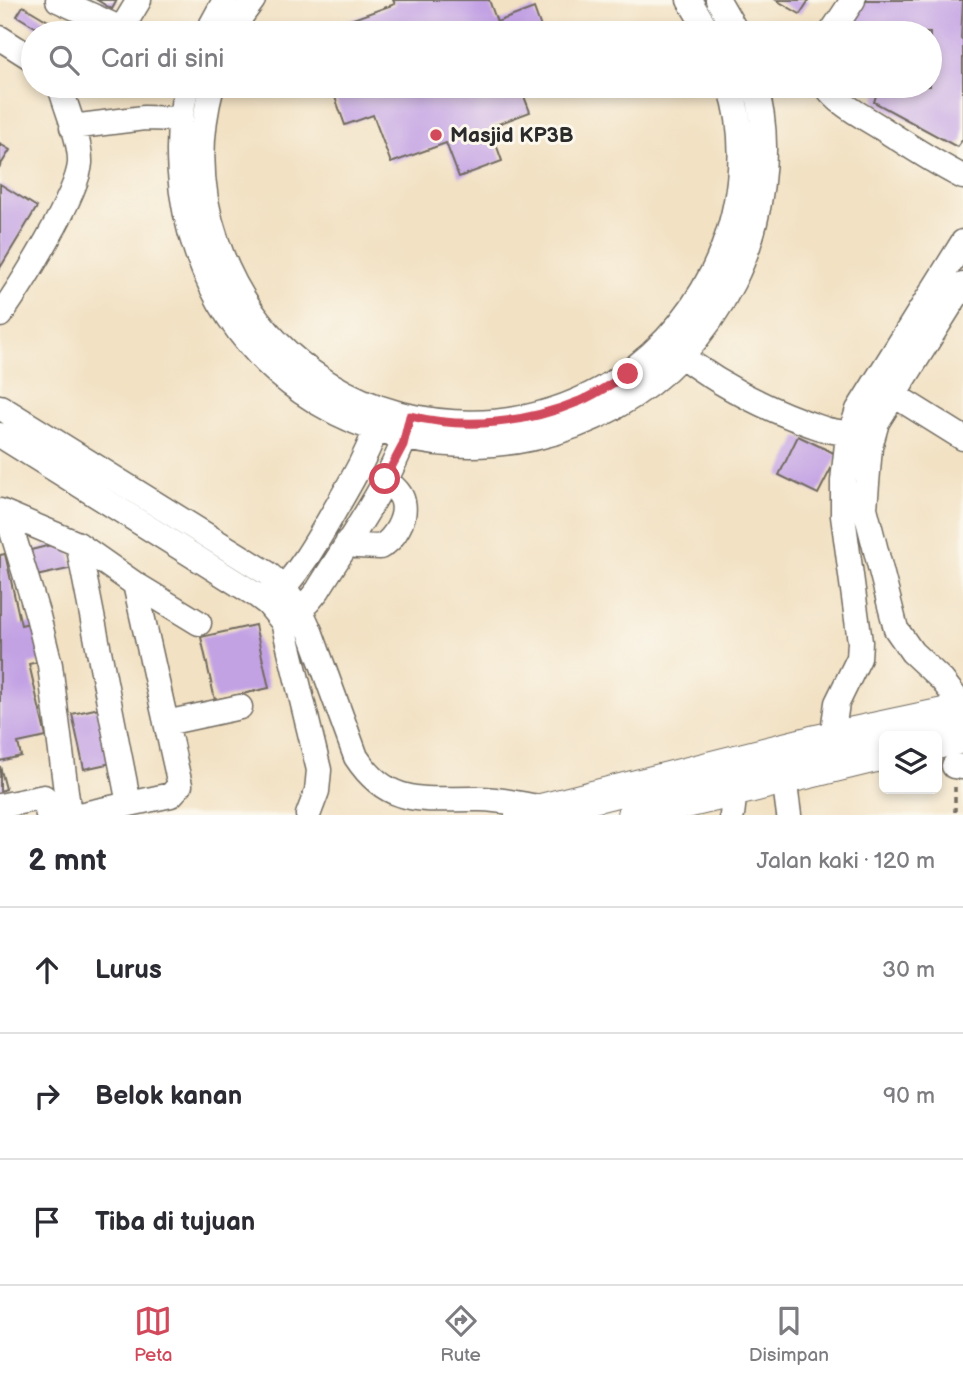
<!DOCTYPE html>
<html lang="id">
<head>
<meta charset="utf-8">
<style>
  body { margin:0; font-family:"Balsamiq Sans",sans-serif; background:#f7f7f7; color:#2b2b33 }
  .controls { position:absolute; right:21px; bottom:21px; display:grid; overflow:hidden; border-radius:10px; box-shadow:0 4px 10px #0003 }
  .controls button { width:63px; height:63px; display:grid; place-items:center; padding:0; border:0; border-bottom:2px solid #e1e1e2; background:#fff; color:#2b2b33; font:35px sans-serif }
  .stop { position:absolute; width:21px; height:21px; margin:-16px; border:5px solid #d1495b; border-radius:50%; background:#fff }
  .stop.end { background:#d1495b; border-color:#fff; box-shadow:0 2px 7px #0008 }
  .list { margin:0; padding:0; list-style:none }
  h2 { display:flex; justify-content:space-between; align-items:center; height:91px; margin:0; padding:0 28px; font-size:30px }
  h2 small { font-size:23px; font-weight:400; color:#7c7c81 }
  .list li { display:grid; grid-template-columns:46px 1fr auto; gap:21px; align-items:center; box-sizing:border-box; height:126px; padding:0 28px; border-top:2px solid #e1e1e2 }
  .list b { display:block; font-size:26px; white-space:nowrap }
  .list em { font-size:23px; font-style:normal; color:#7c7c81 }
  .icon { flex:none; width:38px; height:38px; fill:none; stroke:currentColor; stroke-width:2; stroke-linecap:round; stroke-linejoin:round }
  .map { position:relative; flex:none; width:963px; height:815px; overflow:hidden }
  .search { position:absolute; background:#fff; box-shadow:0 4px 10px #0003; left:21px; right:21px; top:21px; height:77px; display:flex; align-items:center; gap:18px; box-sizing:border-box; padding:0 24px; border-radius:38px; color:#7c7c81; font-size:26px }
  .sheet { height:469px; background:#fff }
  nav { display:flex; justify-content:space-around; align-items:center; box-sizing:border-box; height:98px; border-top:2px solid #e1e1e2; background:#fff; font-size:19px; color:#7c7c81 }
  nav a { display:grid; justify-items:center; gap:4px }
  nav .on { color:#d1495b }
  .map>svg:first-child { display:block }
</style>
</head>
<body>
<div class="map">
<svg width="963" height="815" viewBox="0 0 963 815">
  <rect width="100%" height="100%" fill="#fbf7ec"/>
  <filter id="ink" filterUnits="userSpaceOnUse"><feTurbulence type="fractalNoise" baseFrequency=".0143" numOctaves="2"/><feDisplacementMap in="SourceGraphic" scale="14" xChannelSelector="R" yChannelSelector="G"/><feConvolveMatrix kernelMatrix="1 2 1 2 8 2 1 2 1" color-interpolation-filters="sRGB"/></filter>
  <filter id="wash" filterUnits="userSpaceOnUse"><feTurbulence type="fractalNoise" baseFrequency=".00686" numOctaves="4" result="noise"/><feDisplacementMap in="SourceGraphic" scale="28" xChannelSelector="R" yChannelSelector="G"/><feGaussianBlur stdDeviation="1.57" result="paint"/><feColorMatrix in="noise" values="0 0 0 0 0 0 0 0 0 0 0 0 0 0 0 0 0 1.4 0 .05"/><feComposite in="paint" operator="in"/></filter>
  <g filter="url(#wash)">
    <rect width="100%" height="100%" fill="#f2e1c3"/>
    <g id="blocks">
      <path fill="#c3a2e4" d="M97,0H117L112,9Z
        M393,0H489L497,22L534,8L543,33H343L339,24L395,4Z
        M776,0H809L800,14Z
        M861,0H963L961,39L963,40V139L957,147L874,102L879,86H930V33H846L842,31Z
        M23,6L68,33H45L17,16Z
        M331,86H520L530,112L490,127L502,161L459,177L446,143L391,163L373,115L345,125Z
        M0,144L10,150L0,166Z
        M0,184L37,207L0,268Z
        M798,436L838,455L818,494L779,475Z
        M67,541L73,568L36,576L31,550Z
        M5,554L21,625L37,621L46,660L29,664L46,737L18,743L21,756L0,761V555Z
        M255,625L269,688L215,700L201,637Z
        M104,707L116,762L84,769L72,714Z
        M0,766L6,789L0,791Z"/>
    </g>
  </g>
  <g filter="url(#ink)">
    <use href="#blocks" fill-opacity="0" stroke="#716b60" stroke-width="2"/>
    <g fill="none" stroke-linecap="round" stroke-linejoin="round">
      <defs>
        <path id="minor" d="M58,0L130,33
          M689,0L709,33
          M718,0L737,33
          M121,30L139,0
          M207,33L225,0
          M233,33L242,15L253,0
          M831,33L853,0
          M0,38L33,59
          M187,86C173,140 178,200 197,253C285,496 618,511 733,282C761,228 774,144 755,86
          M212,86C198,138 199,191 217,242C295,469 606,486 713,271C740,216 750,145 730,86
          M826,86C840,106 863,116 883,129C909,146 935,163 963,177
          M72,127L144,118L181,119
          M963,285L877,422L870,447L865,508L896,629L912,652L942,680L963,707
          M0,315C20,288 78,194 80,163C81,141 66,108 60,86
          M670,347C715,383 769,411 824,429C838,433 853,433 867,435
          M894,395L963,438
          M0,407L267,573L284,588L300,609L310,631L356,757C390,809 426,798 480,799C501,799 524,805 545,808
          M0,435L256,595L268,604L283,622L319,770L317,791L308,815
          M0,511L78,544L135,584L199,623
          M7,515L38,616L50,665L69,815
          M348,541L357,546L380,547C394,540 407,518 403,502C401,492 392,486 385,479
          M78,544L129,804
          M273,599C298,574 315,545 332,515C351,482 370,451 381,414
          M289,618L309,601L318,590C348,541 393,479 409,425
          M166,723L240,707
          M832,738L837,703L859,658L860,642L843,516V481L847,444L858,410L963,242
          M954,766L963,767
          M784,777L789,815
          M0,806L44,797L48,815
          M79,815L171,795L180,785L135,584
          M732,815L735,790"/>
        <path id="major" d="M937,743L963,737
          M521,815L812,742L963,710
          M633,815L884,754"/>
      </defs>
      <use href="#minor" stroke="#716b60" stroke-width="27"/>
      <use href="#major" stroke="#716b60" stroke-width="34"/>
      <path stroke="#716b60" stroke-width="3.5" stroke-dasharray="5 5" stroke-linecap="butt" d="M955,787V815"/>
      <use href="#minor" stroke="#fff" stroke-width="24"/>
      <use href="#major" stroke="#fff" stroke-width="32"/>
    </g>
  </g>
  <g fill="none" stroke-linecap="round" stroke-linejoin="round" filter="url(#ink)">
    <path stroke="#d1495b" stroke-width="9" d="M385,479L403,445L410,416C467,430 527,423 580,401C597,394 612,383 628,374"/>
  </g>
  <circle fill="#d1495b" stroke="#fbf7ec" stroke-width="2.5" cx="436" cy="135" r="7"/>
  <g text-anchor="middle" stroke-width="6" stroke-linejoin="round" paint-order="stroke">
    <g font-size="21" font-weight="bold" fill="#2b2b2b" stroke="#fbf7ec" text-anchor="start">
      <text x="450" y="142">Masjid KP3B</text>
    </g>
  </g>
</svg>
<div class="controls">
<button><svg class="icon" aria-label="layers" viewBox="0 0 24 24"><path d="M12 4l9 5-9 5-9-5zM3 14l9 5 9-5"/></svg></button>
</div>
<div class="stop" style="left:385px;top:479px"></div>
<div class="stop end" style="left:628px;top:374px"></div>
<div class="search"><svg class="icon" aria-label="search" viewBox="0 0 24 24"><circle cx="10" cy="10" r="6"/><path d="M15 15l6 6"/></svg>Cari di sini</div>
</div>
<section class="sheet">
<h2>2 mnt<small>Jalan kaki · 120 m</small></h2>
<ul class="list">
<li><svg class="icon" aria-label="ahead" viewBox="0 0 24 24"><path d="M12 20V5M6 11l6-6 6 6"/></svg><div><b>Lurus</b></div><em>30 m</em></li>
<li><svg class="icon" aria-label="right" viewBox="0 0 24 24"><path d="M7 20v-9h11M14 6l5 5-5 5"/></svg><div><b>Belok kanan</b></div><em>90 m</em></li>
<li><svg class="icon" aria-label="arrive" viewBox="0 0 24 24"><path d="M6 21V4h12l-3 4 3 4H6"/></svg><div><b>Tiba di tujuan</b></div></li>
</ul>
</section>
<nav>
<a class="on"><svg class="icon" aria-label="map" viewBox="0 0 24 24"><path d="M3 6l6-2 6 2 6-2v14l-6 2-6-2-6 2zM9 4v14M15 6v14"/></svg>Peta</a>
<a><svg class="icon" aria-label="directions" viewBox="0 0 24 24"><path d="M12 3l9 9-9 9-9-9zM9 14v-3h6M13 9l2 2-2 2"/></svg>Rute</a>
<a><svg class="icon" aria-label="saved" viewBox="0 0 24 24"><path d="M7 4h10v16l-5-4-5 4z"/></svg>Disimpan</a>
</nav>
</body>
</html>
